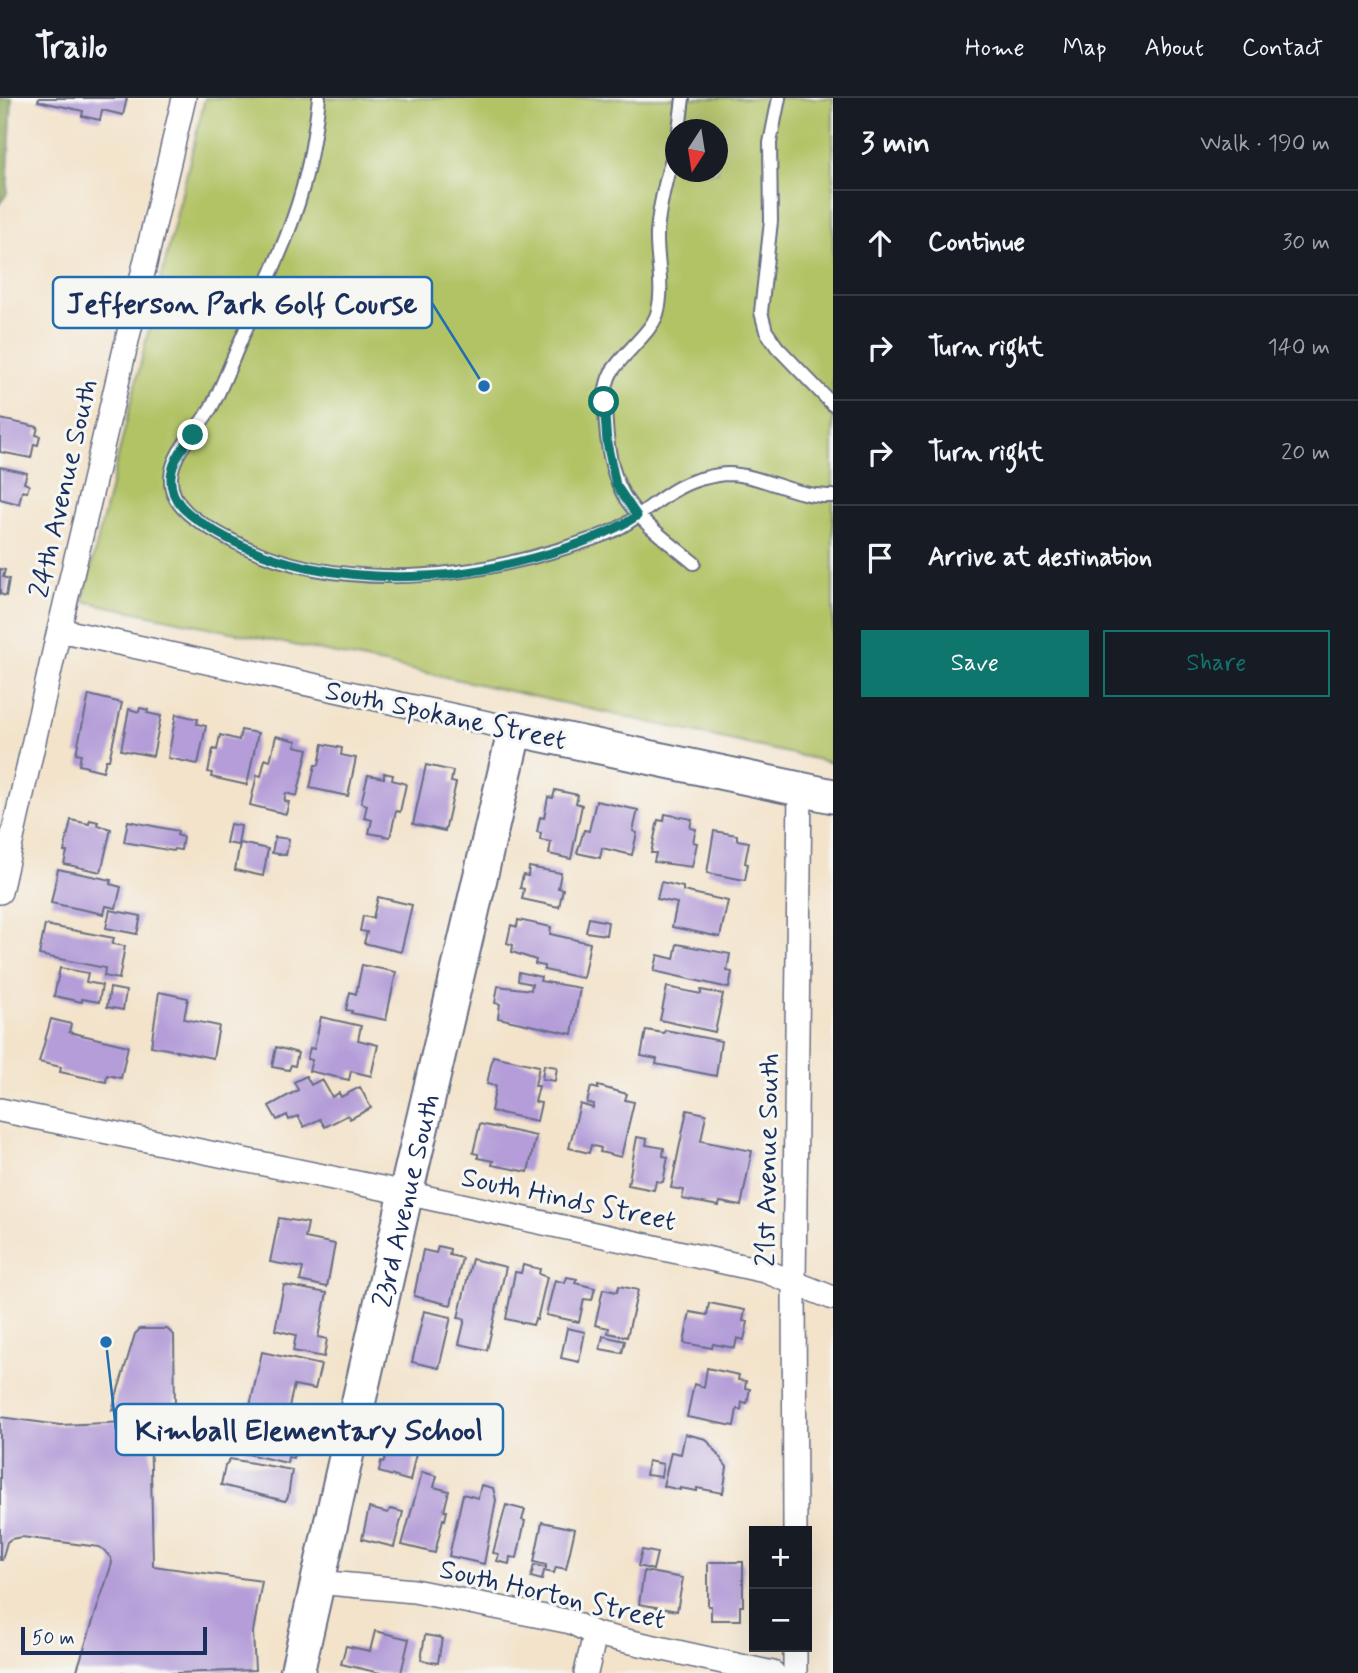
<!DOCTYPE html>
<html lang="en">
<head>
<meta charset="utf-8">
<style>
  body { margin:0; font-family:Mynerve,sans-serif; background:#20242c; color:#f1f3f6 }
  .controls { position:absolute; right:21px; bottom:21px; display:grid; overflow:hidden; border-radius:0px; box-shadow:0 7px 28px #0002 }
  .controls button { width:63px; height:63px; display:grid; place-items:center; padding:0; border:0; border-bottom:2px solid #363941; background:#171b24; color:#f1f3f6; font:35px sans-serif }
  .compass { position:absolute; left:665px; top:21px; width:63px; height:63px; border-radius:50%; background:#171b24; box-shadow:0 7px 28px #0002; rotate:192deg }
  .scale { position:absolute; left:21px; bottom:18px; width:186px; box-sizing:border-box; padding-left:7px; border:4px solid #1b2f5e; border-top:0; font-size:19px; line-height:24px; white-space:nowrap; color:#1b2f5e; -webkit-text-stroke:5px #f6f6f2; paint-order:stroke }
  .stop { position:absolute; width:21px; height:21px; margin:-16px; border:5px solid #0f766e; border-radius:50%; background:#fff }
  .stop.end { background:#0f766e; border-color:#fff; box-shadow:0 2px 7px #0008 }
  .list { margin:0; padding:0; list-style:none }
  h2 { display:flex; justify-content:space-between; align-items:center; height:91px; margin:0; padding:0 28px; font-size:30px }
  h2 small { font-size:23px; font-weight:400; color:#9ea1a6 }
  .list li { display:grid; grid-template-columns:46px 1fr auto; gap:21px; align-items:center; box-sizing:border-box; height:105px; padding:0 28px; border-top:2px solid #363941 }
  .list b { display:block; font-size:26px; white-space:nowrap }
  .list em { font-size:23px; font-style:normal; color:#9ea1a6 }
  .actions { display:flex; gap:14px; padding:21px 28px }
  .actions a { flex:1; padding:16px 0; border:2px solid #0f766e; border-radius:0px; text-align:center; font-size:24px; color:#0f766e }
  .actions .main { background:#0f766e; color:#fff }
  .icon { flex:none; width:38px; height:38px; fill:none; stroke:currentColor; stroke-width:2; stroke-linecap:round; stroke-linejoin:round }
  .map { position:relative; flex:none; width:833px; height:1575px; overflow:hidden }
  header { display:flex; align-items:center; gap:42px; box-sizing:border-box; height:98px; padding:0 35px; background:#171b24; border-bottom:2px solid #363941 }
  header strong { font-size:33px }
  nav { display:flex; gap:38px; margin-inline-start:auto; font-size:24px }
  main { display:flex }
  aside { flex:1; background:#171b24 }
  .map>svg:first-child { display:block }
</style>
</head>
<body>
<header>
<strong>Trailo</strong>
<nav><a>Home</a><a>Map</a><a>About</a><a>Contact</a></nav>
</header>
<main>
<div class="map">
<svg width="833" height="1575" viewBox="0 0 833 1575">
  <rect width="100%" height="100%" fill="#f6f6f2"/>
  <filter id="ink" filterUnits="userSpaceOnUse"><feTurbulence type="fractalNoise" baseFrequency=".0143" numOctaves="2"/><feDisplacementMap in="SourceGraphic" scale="14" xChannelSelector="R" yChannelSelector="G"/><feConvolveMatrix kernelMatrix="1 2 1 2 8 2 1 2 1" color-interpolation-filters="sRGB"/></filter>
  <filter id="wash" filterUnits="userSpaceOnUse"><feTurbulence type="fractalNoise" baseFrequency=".00686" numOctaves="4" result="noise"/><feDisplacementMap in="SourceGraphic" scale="28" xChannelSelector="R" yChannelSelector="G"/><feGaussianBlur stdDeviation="1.57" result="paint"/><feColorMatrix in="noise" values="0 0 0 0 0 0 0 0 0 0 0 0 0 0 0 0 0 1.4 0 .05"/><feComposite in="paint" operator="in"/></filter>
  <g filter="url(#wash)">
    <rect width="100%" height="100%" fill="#f3e3cb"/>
    <path fill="#b2c366" stroke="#667962" stroke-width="2" fill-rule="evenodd" d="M205,0H833V665L460,582L83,503ZM676,32H718V74H676Z"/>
    <path fill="#8da95b" stroke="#546c5c" stroke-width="2" d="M0,0H12L7,95L0,105Z"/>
    <g id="blocks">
      <path fill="#b49dd8" d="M39,0H127L123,17L102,12L100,22L82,18L83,13L38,3Z
        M0,321L38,329L36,337L40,338L38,347L34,346L31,360L0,354Z
        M0,369L27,375L24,385L29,387L27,394L22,393L19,406L0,401Z
        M0,471L5,472L3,479L9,481L6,498L0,496Z
        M89,597L122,605L109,662H106L103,673L79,667L81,656L76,655Z
        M140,610L148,612L147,615L161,618L153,658L121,652L129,611L139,614Z
        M176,616L198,621L197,626L206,628L198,666L168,660Z
        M241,632L258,635L247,687L211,679L212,675L208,674L213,651L217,652L220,637L239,642Z
        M276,638L297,643L295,648L308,651L297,698L286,695L284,703L289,704L286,716L250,707L257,677L261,678L265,661L270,663Z
        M323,646L342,650L341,657L356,660L348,698L310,690L315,667H319Z
        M426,667L453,673L451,684L456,685L445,733L413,726Z
        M384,675L393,677L392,682L406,686L400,714L396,713L390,739L369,735L372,722L364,720L367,707L361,705L368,677L384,680Z
        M555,692L578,697L576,705L582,707L571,761L549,756L551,744L540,742L541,735L537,734L540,719L544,720L548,699L553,700Z
        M596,703L638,712L633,733L637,735L632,757L602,750L600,760L577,755L584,732L589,733Z
        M665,716L692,721L690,730L696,731L693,744L697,745L692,769L654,764L656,755H651L658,722L664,723Z
        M71,722L89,726L90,722L98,724L97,727L111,731L101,774L64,766L67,754H64Z
        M128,723L178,733L177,737L183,739L181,752L174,751L173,753L124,744Z
        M230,726L241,728L238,747L226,745Z
        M714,733L737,737V742L749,744L745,765L748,766L745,782L707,775Z
        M275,739L289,741L286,757L272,755Z
        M240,745L268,751L263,778L235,772Z
        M529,769L561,775L558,790L563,791L559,809L522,801L524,791L520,790L523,777L528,778Z
        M58,771L111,782L110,786L121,789L116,810L106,808L104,816L51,805Z
        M661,784L683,789V793L728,803L720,839L672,829L677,805L657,801Z
        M378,799L412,807L401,854L364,845L367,834L360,833L363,818L373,820Z
        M110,812L141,818L137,836L106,830Z
        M589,820L608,824L606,837L586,834Z
        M518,822L551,829L550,836L590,845L583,880L544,872V868L535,866L536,862L512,854L513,847L507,845L511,827L517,829Z
        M45,827L114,840L112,846L125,848L119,881L104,878L105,870L39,857Z
        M677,846L730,856L727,873L732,874L729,890L654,873L658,857L674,861Z
        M362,867L396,874L386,922L351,915L352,913L346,912L350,894L356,896Z
        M60,870L88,875L86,884L102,887L99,904L82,901V904L54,898Z
        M519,874L541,879L540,883L580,890L572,936L498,920L500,906L495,905L498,888L531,892L532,886L518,883Z
        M667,889L701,896V892L723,896L715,934L660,922Z
        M110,890L126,893L123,912L107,909Z
        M159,894L188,900L184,921L219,928L213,960L151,948Z
        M321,919L361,928L358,942L378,947L371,978L351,973L349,982L309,973L312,962L307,961L310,950L314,951Z
        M51,921L71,926L69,934L128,948L121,980L107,977L106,984L60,974L61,969L39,964Z
        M646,932L664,935L665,932L721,943L716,978L656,966L657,961L641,958Z
        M276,949L298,955L295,968L291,967L289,972L272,969Z
        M493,958L539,968L535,988H539L535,1004L541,1005L537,1023L491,1013L496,988L487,986Z
        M544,967L557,969L555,983L542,981Z
        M306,978L311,987L322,981L332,999L339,995L341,999L360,989L371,1010L350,1021L348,1017L325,1029L320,1021L304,1029L298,1018L289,1022L287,1017L277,1022L269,1008L298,992L294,984Z
        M598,988L627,996L625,1002L634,1004L621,1059L600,1054L601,1050L591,1047L589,1055L569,1050L580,1006L593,1010L594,1006L587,1005L591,989L598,991Z
        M687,1012L706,1016L701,1043L752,1053L741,1108L720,1104L719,1108L682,1101L684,1092L671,1090Z
        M480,1026L536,1038L528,1074L492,1067L493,1063L478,1060V1056L473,1055Z
        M637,1039L647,1041L646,1047L664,1050L663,1058L668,1059L663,1084L656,1083L654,1092L628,1087Z
        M279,1120L308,1125L305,1140L335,1146L327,1189L300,1183L303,1170L270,1164Z
        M438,1148L450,1151L449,1157L462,1160L451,1207L414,1198L423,1152L436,1155Z
        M472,1161L506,1169L487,1252L459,1246L465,1221L458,1220Z
        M523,1167L540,1171L539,1176L547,1179L537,1222L535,1221L533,1227L506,1221L515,1174L521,1175Z
        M567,1179L577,1181L575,1185L595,1190L592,1202L584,1201L579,1224L546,1217L555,1182L565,1185Z
        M284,1187L327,1195L318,1239L327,1241L324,1259L293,1253L296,1237L275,1232Z
        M619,1188L638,1192L627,1239L608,1235L609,1230L595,1227L603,1191L617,1194Z
        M709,1205L745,1212L743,1223L748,1224L744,1242L737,1240L735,1250L713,1246L712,1250L684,1245L690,1214L707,1217Z
        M424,1213L451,1219L439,1270L412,1264Z
        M567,1230L585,1234L579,1264L561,1260Z
        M140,1231H167L174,1237L175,1311L112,1312L135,1236Z
        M603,1238L625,1243L622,1255L600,1251Z
        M262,1254L321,1267L315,1291L294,1287L285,1326L248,1317Z
        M707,1270L739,1277L738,1282L746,1283L745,1290L750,1291L747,1305L742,1304L741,1312L737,1311L734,1328L687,1319L694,1286L704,1289Z
        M0,1319L60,1327L150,1323L153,1468L262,1483L253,1534L255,1572L179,1575H76L112,1465L111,1460L104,1452L99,1449L22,1439L11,1441L7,1444L2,1462H0Z
        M245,1327L298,1338L293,1360L288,1359L287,1365L243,1355L247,1339L242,1338Z
        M404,1328L421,1332L410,1383L379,1374L381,1363L384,1364L390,1340H393L396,1331L403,1333Z
        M685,1336L706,1341L727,1369L723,1395L697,1390V1393L680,1390V1392L663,1388L671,1354L681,1356Z
        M230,1361L292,1372L288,1399L285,1403L221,1387L225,1368Z
        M648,1363L663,1366L661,1379L646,1377Z
        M422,1374L437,1378L434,1389L449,1393L444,1413H447L445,1422L443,1421L435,1455L402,1447Z
        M481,1387L493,1390L496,1402L484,1466L449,1458L463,1396L478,1400Z
        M506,1407L525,1412L522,1422L525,1423L517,1460L510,1459L509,1466L497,1463L499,1456L493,1455Z
        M369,1410L388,1415L390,1411L403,1414L394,1449L362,1441Z
        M542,1424L575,1431L566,1471L556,1469L554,1475L544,1473L542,1482L531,1479L534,1467L546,1470V1467L534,1464Z
        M642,1452L657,1455L653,1472L638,1468Z
        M708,1464H743V1508H740V1522H711V1508H708Z
        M644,1473L683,1480L677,1513L639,1506Z
        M375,1533L409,1541L401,1575H380L341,1566L346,1548L370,1553Z
        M425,1537L442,1540L438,1565L421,1562Z"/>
    </g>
  </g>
  <g filter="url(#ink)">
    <use href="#blocks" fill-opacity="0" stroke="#676e84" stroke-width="2"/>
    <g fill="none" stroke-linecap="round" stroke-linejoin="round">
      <defs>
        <path id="lane" d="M319,0C316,24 313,49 307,73C295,126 272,173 250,222C237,249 227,278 213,306C201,330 173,350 171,379C169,410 202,426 225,439C325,494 453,484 558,452C578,446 598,440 617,431C646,416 667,390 700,381C708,379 719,376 728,376C764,377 796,400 833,398
          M779,0L770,45L771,123L761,214L766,233L777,249L833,307
          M679,32L683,0
          M676,47C667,76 659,105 657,136C656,162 665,190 657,216C651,235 622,256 611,275C603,290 605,311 606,327C611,405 638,419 694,465"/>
        <path id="street" d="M59,532L515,631
          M0,794L59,532L184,0
          M0,1012L406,1095L765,1173L833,1200
          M795,1433L794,1184L800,691
          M317,1484L414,1493L571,1524L595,1536L773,1575
          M795,1549V1575
          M586,1575L595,1536"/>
        <g id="secondary">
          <path id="s1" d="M297,1575L406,1095L515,631L833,698"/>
        </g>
      </defs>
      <use href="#lane" stroke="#676e84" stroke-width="16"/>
      <use href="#street" stroke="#676e84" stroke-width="26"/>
      <use href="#secondary" stroke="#676e84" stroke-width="37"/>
      <use href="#lane" stroke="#fff" stroke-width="12"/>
      <use href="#street" stroke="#fff" stroke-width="23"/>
      <use href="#secondary" stroke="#fff" stroke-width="33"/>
    </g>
  </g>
  <g fill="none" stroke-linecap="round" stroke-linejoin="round" filter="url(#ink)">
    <path stroke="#0f766e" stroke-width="9" d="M193,337C183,349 173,362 171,378C169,403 188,416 205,427C268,469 350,482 424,478C485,476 586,451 637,418L616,387L607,345L604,304"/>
  </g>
  <g text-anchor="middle" stroke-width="6" stroke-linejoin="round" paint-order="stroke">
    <g font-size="28" fill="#1b2f5e" stroke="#f6f6f2">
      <text transform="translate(62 390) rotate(-77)" y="10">24th Avenue South</text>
      <text transform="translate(446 616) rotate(12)" y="10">South Spokane Street</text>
      <text transform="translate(766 1062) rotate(-89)" y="10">21st Avenue South</text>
      <text transform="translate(569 1100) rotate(12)" y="10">South Hinds Street</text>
      <text dy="10" stroke="none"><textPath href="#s1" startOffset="485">23rd Avenue South</textPath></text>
      <text transform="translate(553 1495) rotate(13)" y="10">South Horton Street</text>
    </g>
  </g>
  <path fill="none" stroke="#1f6fb2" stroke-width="2.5" d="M484 288L432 205M106 1244L116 1332"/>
  <g fill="#1f6fb2" stroke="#f6f6f2" stroke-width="2.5">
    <circle cx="484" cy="288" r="7"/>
    <circle cx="106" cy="1244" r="7"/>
  </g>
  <g fill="#f6f6f2" stroke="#1f6fb2" stroke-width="2.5">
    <rect x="53" y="179" width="379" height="51" rx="7"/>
    <rect x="116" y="1306" width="387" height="51" rx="7"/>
  </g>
  <g font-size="30" text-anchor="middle" font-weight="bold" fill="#1b2f5e">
    <text x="242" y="215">Jefferson Park Golf Course</text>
    <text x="309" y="1342">Kimball Elementary School</text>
  </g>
</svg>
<div class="controls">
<button>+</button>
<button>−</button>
</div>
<svg class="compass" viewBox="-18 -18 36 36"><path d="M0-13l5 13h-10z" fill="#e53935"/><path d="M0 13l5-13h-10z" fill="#9ea1a6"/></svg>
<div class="scale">50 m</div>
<div class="stop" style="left:604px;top:304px"></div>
<div class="stop end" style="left:193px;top:337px"></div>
</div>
<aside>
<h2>3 min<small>Walk · 190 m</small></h2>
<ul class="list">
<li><svg class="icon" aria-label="ahead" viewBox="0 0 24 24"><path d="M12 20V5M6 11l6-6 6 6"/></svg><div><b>Continue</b></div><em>30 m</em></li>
<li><svg class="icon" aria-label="right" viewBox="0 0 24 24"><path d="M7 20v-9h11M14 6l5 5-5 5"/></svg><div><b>Turn right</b></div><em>140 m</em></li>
<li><svg class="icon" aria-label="right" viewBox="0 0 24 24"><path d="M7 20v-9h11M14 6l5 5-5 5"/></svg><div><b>Turn right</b></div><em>20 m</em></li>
<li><svg class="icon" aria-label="arrive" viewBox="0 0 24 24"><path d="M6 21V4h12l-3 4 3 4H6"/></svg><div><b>Arrive at destination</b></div></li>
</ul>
<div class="actions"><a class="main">Save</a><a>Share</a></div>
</aside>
</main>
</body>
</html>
